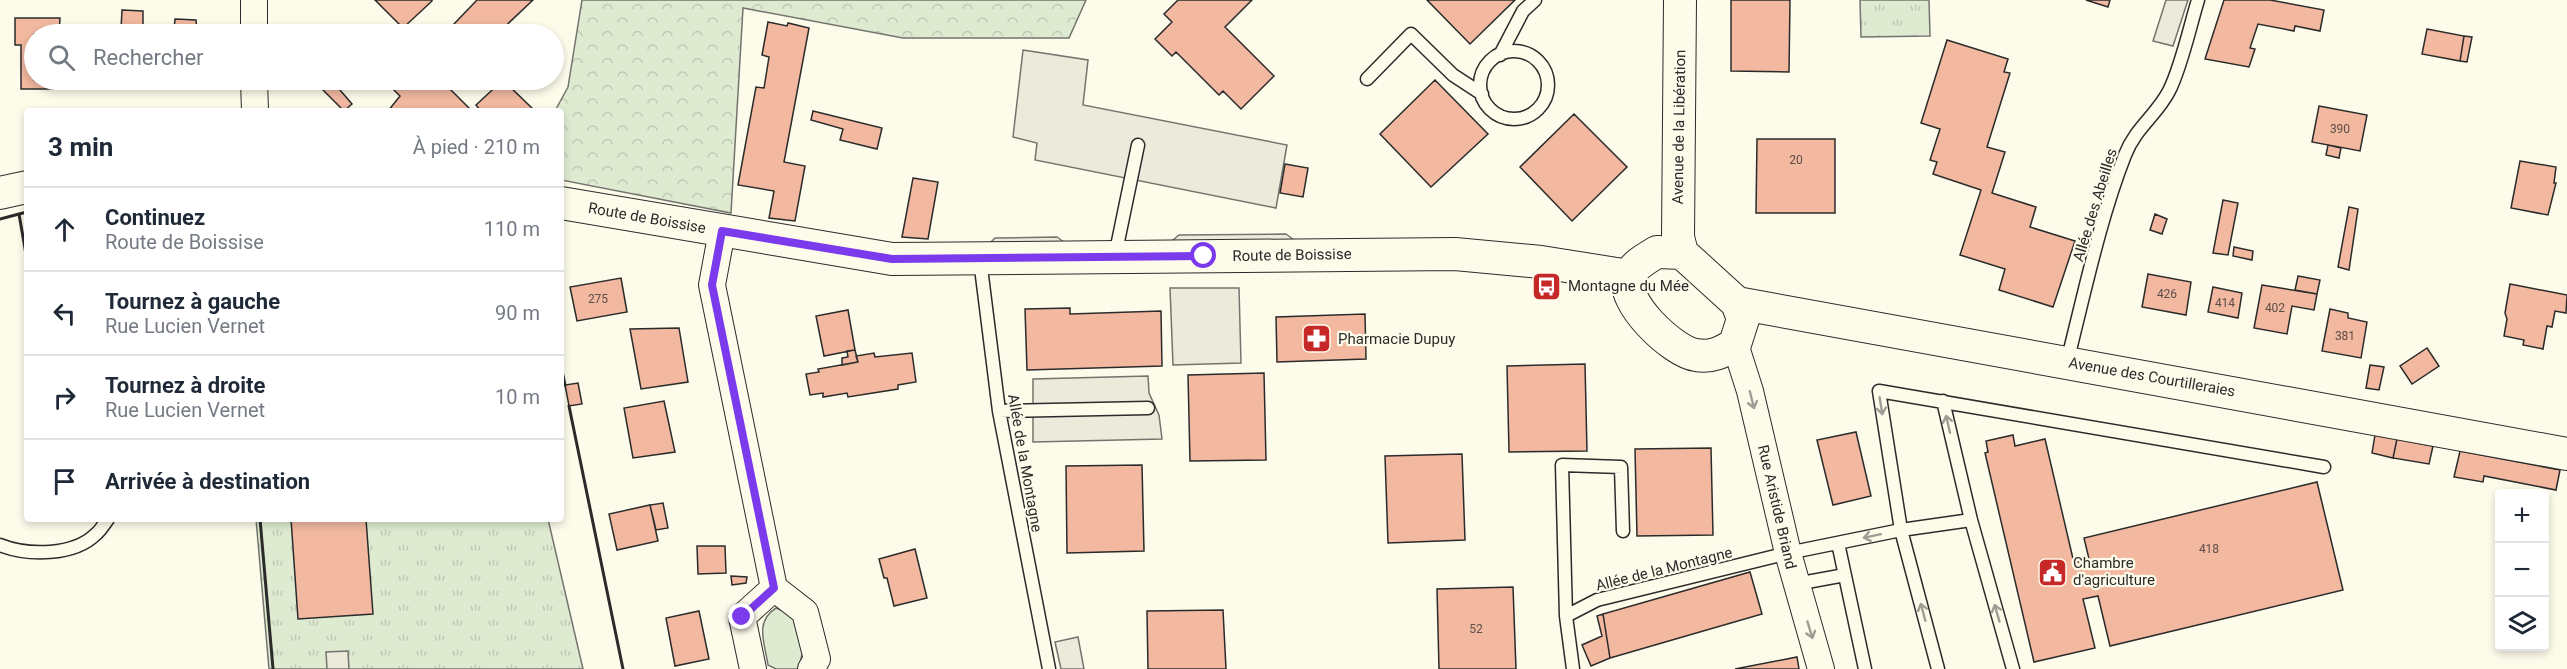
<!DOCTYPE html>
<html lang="fr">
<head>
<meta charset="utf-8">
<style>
  body { margin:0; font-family:Roboto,sans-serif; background:#f6f6f7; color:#1f2937 }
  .controls { position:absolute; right:18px; bottom:18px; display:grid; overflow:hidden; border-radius:6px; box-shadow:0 3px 9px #0003 }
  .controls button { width:54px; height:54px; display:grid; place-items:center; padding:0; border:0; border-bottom:2px solid #e0e1e3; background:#fff; color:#1f2937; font:30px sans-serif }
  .stop { position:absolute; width:18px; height:18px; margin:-14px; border:4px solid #7c3aed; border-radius:50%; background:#fff }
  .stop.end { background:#7c3aed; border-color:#fff; box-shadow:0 2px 6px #0008 }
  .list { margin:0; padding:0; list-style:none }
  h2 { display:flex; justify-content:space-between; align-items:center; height:78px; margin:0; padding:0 24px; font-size:26px }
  h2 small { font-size:20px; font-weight:400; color:#747a83 }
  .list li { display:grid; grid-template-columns:39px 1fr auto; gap:18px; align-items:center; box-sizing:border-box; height:84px; padding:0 24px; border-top:2px solid #e0e1e3 }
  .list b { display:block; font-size:22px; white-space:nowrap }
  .list p { margin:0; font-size:20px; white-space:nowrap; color:#747a83 }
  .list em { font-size:20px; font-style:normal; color:#747a83 }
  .icon { flex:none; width:33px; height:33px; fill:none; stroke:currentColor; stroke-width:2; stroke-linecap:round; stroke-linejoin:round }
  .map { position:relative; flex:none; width:2567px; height:669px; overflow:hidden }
  .search { position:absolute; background:#fff; box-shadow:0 3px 9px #0003; left:24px; top:24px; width:540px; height:66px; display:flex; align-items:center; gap:15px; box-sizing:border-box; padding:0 21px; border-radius:33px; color:#747a83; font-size:22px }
  .panel { position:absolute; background:#fff; box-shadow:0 3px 9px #0003; left:24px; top:108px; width:540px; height:414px; border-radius:6px }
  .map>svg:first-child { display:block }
</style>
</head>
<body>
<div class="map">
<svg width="2567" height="669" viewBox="0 0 2567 669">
  <defs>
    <pattern id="forest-crowns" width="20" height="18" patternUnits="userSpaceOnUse" patternTransform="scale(1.5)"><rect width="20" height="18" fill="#deebd1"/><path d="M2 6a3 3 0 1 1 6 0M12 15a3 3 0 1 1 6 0" fill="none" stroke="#bfcab4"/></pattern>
    <pattern id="park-tufts" width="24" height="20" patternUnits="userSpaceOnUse" patternTransform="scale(1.5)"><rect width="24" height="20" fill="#deebd1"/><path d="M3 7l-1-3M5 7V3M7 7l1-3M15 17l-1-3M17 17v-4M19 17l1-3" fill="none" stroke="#bfcab4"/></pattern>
  </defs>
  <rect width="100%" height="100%" fill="#fdfbea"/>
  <path fill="#deebd1" stroke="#74746e" stroke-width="1.5" d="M776,608C808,620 808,640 798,669H776L768,665C765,643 754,622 776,608Z"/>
  <path fill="url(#forest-crowns)" stroke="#74746e" stroke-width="1.5" d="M582,0H1086L1069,38H903L743,8L731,213L561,180V111H555L568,87Z"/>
  <path fill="url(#park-tufts)" stroke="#74746e" stroke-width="1.5" d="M1860,0H1929L1930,36L1861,37Z
    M256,519H548L583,669H269Z"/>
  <path fill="#eceadb" stroke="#74746e" stroke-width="1.5" d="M2166,0H2188L2173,46L2153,41Z
    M1023,50L1088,60L1083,105L1287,145L1276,208L1035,160L1037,143L1013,137Z
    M1286,234L1298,243L1167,245L1179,235Z
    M1057,237L1068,245L986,247L995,238Z
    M1170,288H1239L1241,363L1173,365Z
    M1148,376L1149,393L1159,415L1162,439L1033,442V379Z
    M1078,637L1084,669H1061L1055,642Z
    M348,651L349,669H327L326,652Z"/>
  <path fill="#f2b8a0" stroke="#2b2b2b" stroke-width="1.5" d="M375,0H432V1L403,28Z
    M477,0H533L497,34H464L454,24Z
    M1178,0H1252L1225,27L1274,76L1241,109L1223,91L1219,95L1176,52L1172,56L1155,39L1172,22L1164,14Z
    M1427,0H1515L1470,44Z
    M1731,0H1790L1789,72L1731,71Z
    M2086,0H2110L2108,7Z
    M2224,0H2270L2324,10L2320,31L2295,26L2294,31L2258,24L2250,48L2255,49L2249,67L2205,59Z
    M122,10L143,11V29L174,30V34H107V28L121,29Z
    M15,18H60L59,34H34V80H53V89H21V45H15Z
    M175,19L196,20L197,30L210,31V34H183L184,30H174Z
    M768,22L787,26L788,23L809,28L784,162L805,166L795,221L769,218L774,191L738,185L756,87L764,88L769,57L762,55Z
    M2427,29L2464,36L2460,61L2422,54Z
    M2464,36L2472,37L2467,62L2460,61Z
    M1947,40L2008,59L2004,72L2010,73L1987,147L2005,152L1992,193L2036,207L2030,227L2075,241L2053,307L1999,290L2005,269L1960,255L1981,190L1933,174L1937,162L1930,160L1940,129L1921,123Z
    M313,80H350L340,90L352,104L344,111Z
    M384,80H441L470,109L388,111L400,96Z
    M503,80L535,111H481L476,105Z
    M1435,80L1488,134L1431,187L1380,134Z
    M2319,106L2367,115L2360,151L2312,142Z
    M813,111L882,128L877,149L840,140L843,129L811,120Z
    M1574,114L1627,167L1572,221L1520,167Z
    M1757,139H1835V213H1756Z
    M2328,145L2341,148L2339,158L2326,155Z
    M2520,161L2556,167L2554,183H2556L2548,215L2511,208Z
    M1285,164L1308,168L1303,197L1280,193Z
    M913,178L938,182L928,239L902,237Z
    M2223,200L2238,203L2228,255L2213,253Z
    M2349,207L2358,209L2349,270L2338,267Z
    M2155,214L2167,219L2162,234L2150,230Z
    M2234,247L2253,251L2252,260L2233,256Z
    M2148,274L2191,282L2186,315L2142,307Z
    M2298,276L2320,280L2317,294L2295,290Z
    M621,278L627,312L577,321L570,287Z
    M2510,284L2567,295L2566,313L2555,311L2552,327L2547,326L2543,349L2523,345L2524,340L2504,336L2507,319L2505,313Z
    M2262,285L2317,294L2314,310L2292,306L2287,334L2254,328Z
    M2213,287L2242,293L2238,318L2208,312Z
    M1070,308V314L1161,311L1162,366L1027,370L1025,309Z
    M2330,309L2348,313V318L2367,322L2361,358L2322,351Z
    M848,310L855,350L824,356L816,316Z
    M1365,314L1366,359L1277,362L1276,317Z
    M679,328L688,382L641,389L630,329Z
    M2427,348L2439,366L2412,384L2400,366Z
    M855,350L858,362L842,365V358L848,357L847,351Z
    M874,353L875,357L912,353L916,382L898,385V389L848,397L847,393L823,397V393L810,395L806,374L819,372L818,369L858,362L856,356Z
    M1585,364L1587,451L1509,452L1507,366Z
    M2370,365L2384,367L2379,390L2366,388Z
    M1264,373L1266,460L1190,461L1188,375Z
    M578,383L582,404L569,406L565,385Z
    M664,401L675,452L633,458L624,408Z
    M1856,432L1871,496L1833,505L1817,440Z
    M2013,435L2015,446L2045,439L2074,563L2089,559L2084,538L2317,482L2343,590L2110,646L2098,596L2083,599L2095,648L2034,662L1985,453L1988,452L1986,441Z
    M2375,435L2397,439L2393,458L2372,453Z
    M2397,439L2433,446L2429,464L2393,458Z
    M1711,448L1713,535L1637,536L1635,449Z
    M2460,451L2560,470L2556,490L2484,476L2483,482L2454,477Z
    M1462,454L1465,540L1388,543L1385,456Z
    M1142,465L1144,551L1067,553L1066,466Z
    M663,503L668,528L656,530L650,505Z
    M650,505L658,541L617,550L609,514Z
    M291,519H366L373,614L298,619Z
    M697,546H725L726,573L698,574Z
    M915,549L927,598L894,606L887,578H884L879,559Z
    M1750,572L1762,614L1610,658L1603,614Z
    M731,576L747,577L746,583L732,585Z
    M1513,587L1516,669H1439L1437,589Z
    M1223,610L1226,669H1148L1147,611Z
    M699,611L709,659L675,666L666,618Z
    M1603,614L1610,658L1591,666L1582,645L1602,636L1597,616Z
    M1797,657L1799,669H1735Z"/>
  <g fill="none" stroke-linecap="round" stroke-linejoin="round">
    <defs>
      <path id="service" d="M1480 85a34 34 0 1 1 68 0a34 34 0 1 1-68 0Z
        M1500,55L1523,11L1535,0
        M1367,79L1411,34L1453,75L1482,94
        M1115,256L1138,145
        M980,260L999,411L1049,669
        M2067,362C2084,295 2100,218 2125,155C2136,127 2156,116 2169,91C2181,68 2190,26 2198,0
        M1943,401L1971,520L2013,669
        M999,411L1148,408
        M1838,543L1865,669
        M0,545C28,556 74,556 96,534C101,530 104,524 108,519
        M1796,584L1845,575
        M1566,616L1562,465L1621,467L1623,531
        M1573,669L1566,616L1597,600L1788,553L1901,530L1971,520
        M1938,669L1901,530L1879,391L2324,467"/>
      <path id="minor" d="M254,34V0
        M254,80L255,111
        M722,231L712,285L774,588
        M1735,344L1750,391L1788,553L1821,669
        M753,669L742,617L774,588L805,612L817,659L811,669"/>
      <path id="tertiary" d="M1680,0L1678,237L1682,253
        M0,193L27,187
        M561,203L892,259L1455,254L1541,262L1629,276
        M1657,252L1682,253L1737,303L1743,319L1735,344C1723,352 1711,358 1696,355C1673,352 1619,301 1629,276C1634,265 1647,258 1657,252Z
        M1737,303L2567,454"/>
    </defs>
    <use href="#service" stroke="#2b2b2b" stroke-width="15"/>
    <use href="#minor" stroke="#2b2b2b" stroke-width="28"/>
    <use href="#tertiary" stroke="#2b2b2b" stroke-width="34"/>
    <use href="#service" stroke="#fdfbea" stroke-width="12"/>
    <use href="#minor" stroke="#fdfbea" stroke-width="26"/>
    <use href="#tertiary" stroke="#fdfbea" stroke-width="32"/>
    <path stroke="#2b2b2b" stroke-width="3" d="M27,212L19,214L27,260
      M0,219L19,214
      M561,366L565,385
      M569,406L623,669
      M260,519L273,669"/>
  </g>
  <defs><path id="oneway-shaft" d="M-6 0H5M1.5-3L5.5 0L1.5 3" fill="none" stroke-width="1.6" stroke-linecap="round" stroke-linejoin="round" transform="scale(1.5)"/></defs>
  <g stroke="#9e9d94">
    <use href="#oneway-shaft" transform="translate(1752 400) rotate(76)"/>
    <use href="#oneway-shaft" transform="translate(1881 406) rotate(81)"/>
    <use href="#oneway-shaft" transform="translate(1948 424) rotate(-103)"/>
    <use href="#oneway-shaft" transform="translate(1872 536) rotate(168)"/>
    <use href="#oneway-shaft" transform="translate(1923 612) rotate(-105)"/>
    <use href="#oneway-shaft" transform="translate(1997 613) rotate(-106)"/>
    <use href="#oneway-shaft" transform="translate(1810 630) rotate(73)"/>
  </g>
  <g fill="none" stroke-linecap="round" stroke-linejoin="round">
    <path stroke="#7c3aed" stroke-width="8" d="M742,617L774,588L712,285L722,231L892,259L1204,256"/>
  </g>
  <defs>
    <symbol id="bus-square" viewBox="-11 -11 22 22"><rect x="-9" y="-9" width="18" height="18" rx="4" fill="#c62828" stroke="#fdfbea"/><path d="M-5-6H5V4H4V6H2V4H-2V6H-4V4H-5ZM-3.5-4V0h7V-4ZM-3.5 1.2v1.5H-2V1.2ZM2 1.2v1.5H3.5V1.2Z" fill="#fff"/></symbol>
    <symbol id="pharmacy-square" viewBox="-11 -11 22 22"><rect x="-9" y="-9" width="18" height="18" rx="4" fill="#c62828" stroke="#fdfbea"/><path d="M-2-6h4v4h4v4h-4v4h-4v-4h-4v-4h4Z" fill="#fff"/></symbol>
    <symbol id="civic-square" viewBox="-11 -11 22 22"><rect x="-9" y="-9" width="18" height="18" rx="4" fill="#c62828" stroke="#fdfbea"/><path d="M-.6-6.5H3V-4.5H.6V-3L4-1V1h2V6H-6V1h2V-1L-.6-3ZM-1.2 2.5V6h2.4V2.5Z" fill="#fff"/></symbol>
  </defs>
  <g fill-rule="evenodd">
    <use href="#bus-square" x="1530" y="270" width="33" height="33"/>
    <use href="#pharmacy-square" x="1300" y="322" width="33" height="33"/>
    <use href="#civic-square" x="2036" y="556" width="33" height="33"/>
  </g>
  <g text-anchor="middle" stroke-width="4.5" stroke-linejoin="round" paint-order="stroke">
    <g font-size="12" fill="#5d4e48">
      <text x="2340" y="133">390</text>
      <text x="1796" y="164">20</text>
      <text x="2167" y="298">426</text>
      <text x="598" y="303">275</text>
      <text x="2225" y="307">414</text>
      <text x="2275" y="312">402</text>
      <text x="2345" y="340">381</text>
      <text x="2209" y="553">418</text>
      <text x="1476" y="633">52</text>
    </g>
    <g font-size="15" fill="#2b2b2b" stroke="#fdfbea">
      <text transform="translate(1679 127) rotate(-89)" y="5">Avenue de la Libération</text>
      <text transform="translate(2095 205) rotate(-73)" y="5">Allée des Abeilles</text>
      <text transform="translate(647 218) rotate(10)" y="5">Route de Boissise</text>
      <text transform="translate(1292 255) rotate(-1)" y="5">Route de Boissise</text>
      <text transform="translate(2152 377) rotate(10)" y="5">Avenue des Courtilleraies</text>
      <text transform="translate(1025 463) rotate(80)" y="5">Allée de la Montagne</text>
      <text transform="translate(1777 507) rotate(77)" y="5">Rue Aristide Briand</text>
      <text transform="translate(1664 569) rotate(-14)" y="5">Allée de la Montagne</text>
    </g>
    <g font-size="15" fill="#2b2b2b" stroke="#fdfbea" text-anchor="start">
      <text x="1568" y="291">Montagne du Mée</text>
      <text x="1338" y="344">Pharmacie Dupuy</text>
      <text x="2073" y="568">Chambre<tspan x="2073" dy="17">d'agriculture</tspan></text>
    </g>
  </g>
</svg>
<div class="controls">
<button>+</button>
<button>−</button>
<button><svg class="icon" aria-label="layers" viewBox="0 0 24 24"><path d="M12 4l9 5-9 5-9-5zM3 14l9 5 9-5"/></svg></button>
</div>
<div class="stop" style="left:1204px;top:256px"></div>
<div class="stop end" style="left:742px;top:617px"></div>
<div class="search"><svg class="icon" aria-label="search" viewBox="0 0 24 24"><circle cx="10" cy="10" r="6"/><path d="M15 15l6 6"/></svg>Rechercher</div>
<section class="panel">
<h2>3 min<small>À pied · 210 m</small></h2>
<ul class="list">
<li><svg class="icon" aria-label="ahead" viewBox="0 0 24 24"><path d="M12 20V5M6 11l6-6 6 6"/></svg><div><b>Continuez</b><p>Route de Boissise</p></div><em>110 m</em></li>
<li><svg class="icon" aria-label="left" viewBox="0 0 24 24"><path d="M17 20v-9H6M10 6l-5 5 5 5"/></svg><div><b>Tournez à gauche</b><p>Rue Lucien Vernet</p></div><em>90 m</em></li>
<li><svg class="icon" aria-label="right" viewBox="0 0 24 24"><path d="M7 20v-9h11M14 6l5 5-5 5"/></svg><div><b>Tournez à droite</b><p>Rue Lucien Vernet</p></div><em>10 m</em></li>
<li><svg class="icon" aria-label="arrive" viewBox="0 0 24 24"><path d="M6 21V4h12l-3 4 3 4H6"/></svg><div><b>Arrivée à destination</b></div></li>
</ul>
</section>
</div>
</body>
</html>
